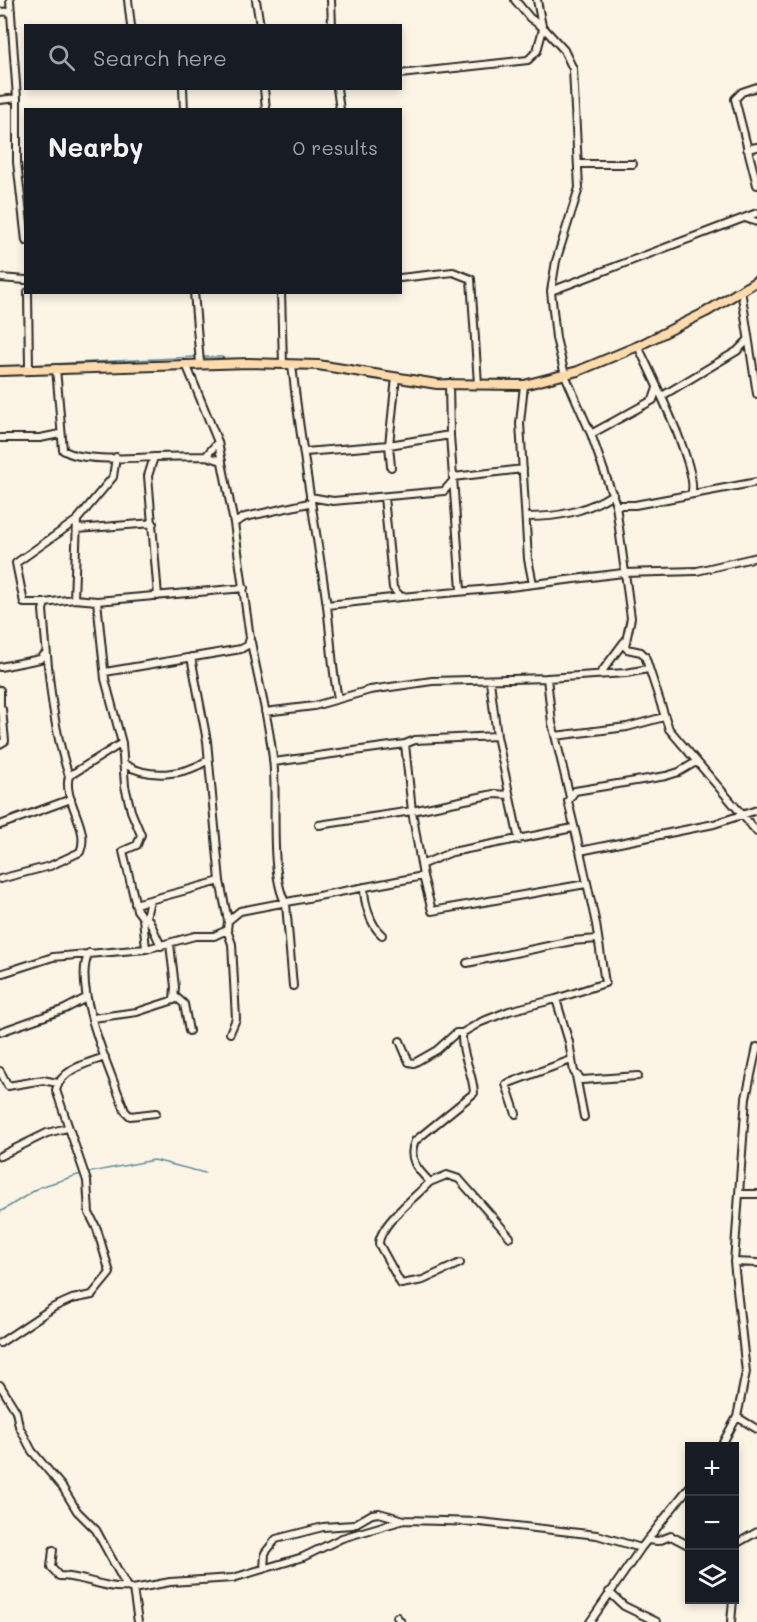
<!DOCTYPE html>
<html lang="en">
<head>
<meta charset="utf-8">
<style>
  body { margin:0; font-family:Mali,sans-serif; background:#242831; color:#f1f3f6 }
  .controls { position:absolute; right:18px; bottom:18px; display:grid; overflow:hidden; border-radius:0px; box-shadow:0 3px 9px #0003 }
  .controls button { width:54px; height:54px; display:grid; place-items:center; padding:0; border:0; border-bottom:2px solid #363941; background:#171b24; color:#f1f3f6; font:30px sans-serif }
  .list { margin:0; padding:0; list-style:none }
  h2 { display:flex; justify-content:space-between; align-items:center; height:78px; margin:0; padding:0 24px; font-size:26px }
  h2 small { font-size:20px; font-weight:400; color:#9ea1a6 }
  .icon { flex:none; width:33px; height:33px; fill:none; stroke:currentColor; stroke-width:2; stroke-linecap:round; stroke-linejoin:round }
  .map { position:relative; flex:none; width:757px; height:1622px; overflow:hidden }
  .search { position:absolute; background:#171b24; box-shadow:0 3px 9px #0003; left:24px; top:24px; width:378px; height:66px; display:flex; align-items:center; gap:15px; box-sizing:border-box; padding:0 21px; border-radius:0px; color:#9ea1a6; font-size:22px }
  .panel { position:absolute; background:#171b24; box-shadow:0 3px 9px #0003; left:24px; top:108px; width:378px; height:186px; border-radius:0px }
  .map>svg:first-child { display:block }
</style>
</head>
<body>
<div class="map">
<svg width="757" height="1622" viewBox="0 0 757 1622">
  <rect width="100%" height="100%" fill="#fcf5e5"/>
  <filter id="ink" filterUnits="userSpaceOnUse"><feTurbulence type="fractalNoise" baseFrequency=".0167" numOctaves="2"/><feDisplacementMap in="SourceGraphic" scale="12" xChannelSelector="R" yChannelSelector="G"/><feConvolveMatrix kernelMatrix="1 2 1 2 8 2 1 2 1" color-interpolation-filters="sRGB"/></filter>
  <g filter="url(#ink)">
    <g fill="none" stroke-linecap="round" stroke-linejoin="round">
      <path stroke="#628d9c" stroke-width="1.5" d="M202,357H223
        M31,365L197,357
        M0,367L26,365
        M86,1173L154,1160L205,1173
        M0,1212L40,1187L81,1174"/>
      <defs>
        <path id="minor" d="M10,0L17,98V162L26,241
          M128,0L131,26
          M256,0L260,26
          M331,0L332,26
          M515,0L530,18L541,26
          M537,0L542,26L564,50L573,69L579,188L556,261L551,291L556,338L565,375L591,434L616,505L631,618L625,646L627,649L641,652L645,656L669,729L757,832
          M0,12L11,11
          M400,74L528,60L537,51L543,29
          M757,87L742,92L735,99L757,185
          M183,88L184,110
          M264,88L266,110
          M337,88L340,110
          M0,100L17,98
          M747,149L757,147
          M578,164H633
          M745,218L757,222
          M0,278L26,280
          M400,278L453,272L471,279L478,384
          M741,290L757,394
          M551,291L757,213
          M28,292L29,369
          M194,292L200,363
          M281,292L283,364
          M638,346C649,370 701,473 691,494
          M292,364C300,443 315,520 326,599C331,632 331,665 338,698
          M56,368L63,450C81,462 131,458 154,457
          M449,383L450,435L461,590
          M524,385L520,423L528,559L533,584
          M662,396L737,351L748,340
          M591,434L653,400L657,388
          M0,438H40L60,434
          M305,452L389,445L450,435
          M206,456L222,461
          M391,467L389,445L396,377
          M453,477L523,469
          M310,497L333,501L444,491L452,482
          M384,497L393,588L401,597L502,588L623,573L697,571L757,557
          M616,505H635L757,482
          M527,517C559,517 585,512 613,494
          M234,523L245,517L309,503
          M77,529L153,523
          M158,596L148,476L154,457L206,456L218,442
          M74,599L77,520
          M97,601L105,679L122,743L125,786L131,811L141,835L137,845L123,851L137,910L143,918L146,949
          M45,603H24L16,563L77,520L113,477L116,457
          M327,605L401,597
          M251,642C258,681 269,719 273,759C278,797 268,872 286,904L293,986
          M191,657L207,741L220,881L228,921
          M0,667L40,659L46,653
          M105,672L241,649L248,645L250,638L234,523L218,442L186,364
          M600,674L624,642
          M547,678L552,723L570,797
          M490,681L497,736L519,840
          M0,690V711
          M265,712L314,706L370,690L432,681L547,678L626,673L648,669
          M555,736L627,727L664,717
          M0,744L5,741L2,709
          M274,762L405,744L415,740L497,736
          M124,764C149,779 184,776 208,760
          M69,776C51,723 48,666 43,610L45,603L74,599L97,601L244,588
          M0,825L71,799
          M319,825L412,811L494,794L509,795
          M580,851L568,801L575,791L666,776L679,772L696,762
          M423,864L452,852L573,828
          M423,876L432,911L586,884
          M0,879L50,866L80,852C91,828 62,800 69,776L122,743
          M364,887C364,902 370,925 382,935
          M135,904L220,881
          M146,917L150,900
          M143,918L149,920L161,946
          M227,930L232,944L236,1019L230,1033
          M89,953C71,986 112,1075 125,1111L130,1116L156,1113
          M467,963L572,941L598,939
          M0,974L53,957L146,949L195,936H214L227,930L228,921L240,911L423,876L412,811L405,744
          M176,997L184,1004L189,1031
          M93,1018L137,1012L174,1000L175,987L170,944
          M0,1032L65,1009L86,998
          M462,1033C461,1055 473,1072 474,1093L415,1141C407,1159 418,1170 430,1182L447,1175L459,1179L510,1237
          M400,1041L409,1062L414,1063L437,1050L456,1033H462L481,1022L509,1011L556,999
          M0,1071L8,1086L43,1080L57,1083
          M576,1076L584,1117
          M638,1076L582,1080L574,1072L569,1042L556,999L605,983L596,924L580,851L714,824L757,810
          M516,1114L506,1084L571,1060
          M0,1156L47,1133L67,1128
          M430,1182C417,1195 379,1225 379,1244L401,1284L423,1280L460,1263
          M739,1194H757
          M734,1262L757,1263
          M0,1343L54,1307L72,1299L92,1295L110,1273L97,1229L89,1213L87,1181L56,1090C61,1069 88,1063 105,1057
          M0,1385L16,1411L19,1426L32,1451L63,1488L77,1511L96,1530L127,1587L133,1589
          M737,1417L757,1429
          M721,1446L737,1417L746,1372L734,1262L746,1098L757,1047
          M647,1540L658,1541L671,1536L690,1546
          M734,1545L757,1532
          M53,1550L51,1567L59,1576C83,1576 104,1589 127,1587
          M264,1569L265,1553L276,1539L323,1527L353,1525L372,1514L379,1513L404,1520L480,1522L597,1535L641,1548
          M609,1592L624,1606L657,1622
          M397,1617L401,1622
          M138,1622L133,1589L170,1582L233,1578L303,1557L342,1538L404,1520
          M590,1622L641,1548L690,1486
          M731,1622L733,1600"/>
        <path id="major" d="M0,371L249,363L318,365L437,384L524,385L578,371L638,346L706,312L757,281"/>
      </defs>
      <use href="#minor" stroke="#2b2b2b" stroke-width="10"/>
      <use href="#major" stroke="#2b2b2b" stroke-width="12"/>
      <use href="#minor" stroke="#fcf5e5" stroke-width="6"/>
      <use href="#major" stroke="#fddbac" stroke-width="8"/>
    </g>
  </g>
</svg>
<div class="controls">
<button>+</button>
<button>−</button>
<button><svg class="icon" aria-label="layers" viewBox="0 0 24 24"><path d="M12 4l9 5-9 5-9-5zM3 14l9 5 9-5"/></svg></button>
</div>
<div class="search"><svg class="icon" aria-label="search" viewBox="0 0 24 24"><circle cx="10" cy="10" r="6"/><path d="M15 15l6 6"/></svg>Search here</div>
<section class="panel">
<h2>Nearby<small>0 results</small></h2>
<ul class="list">
</ul>
</section>
</div>
</body>
</html>
